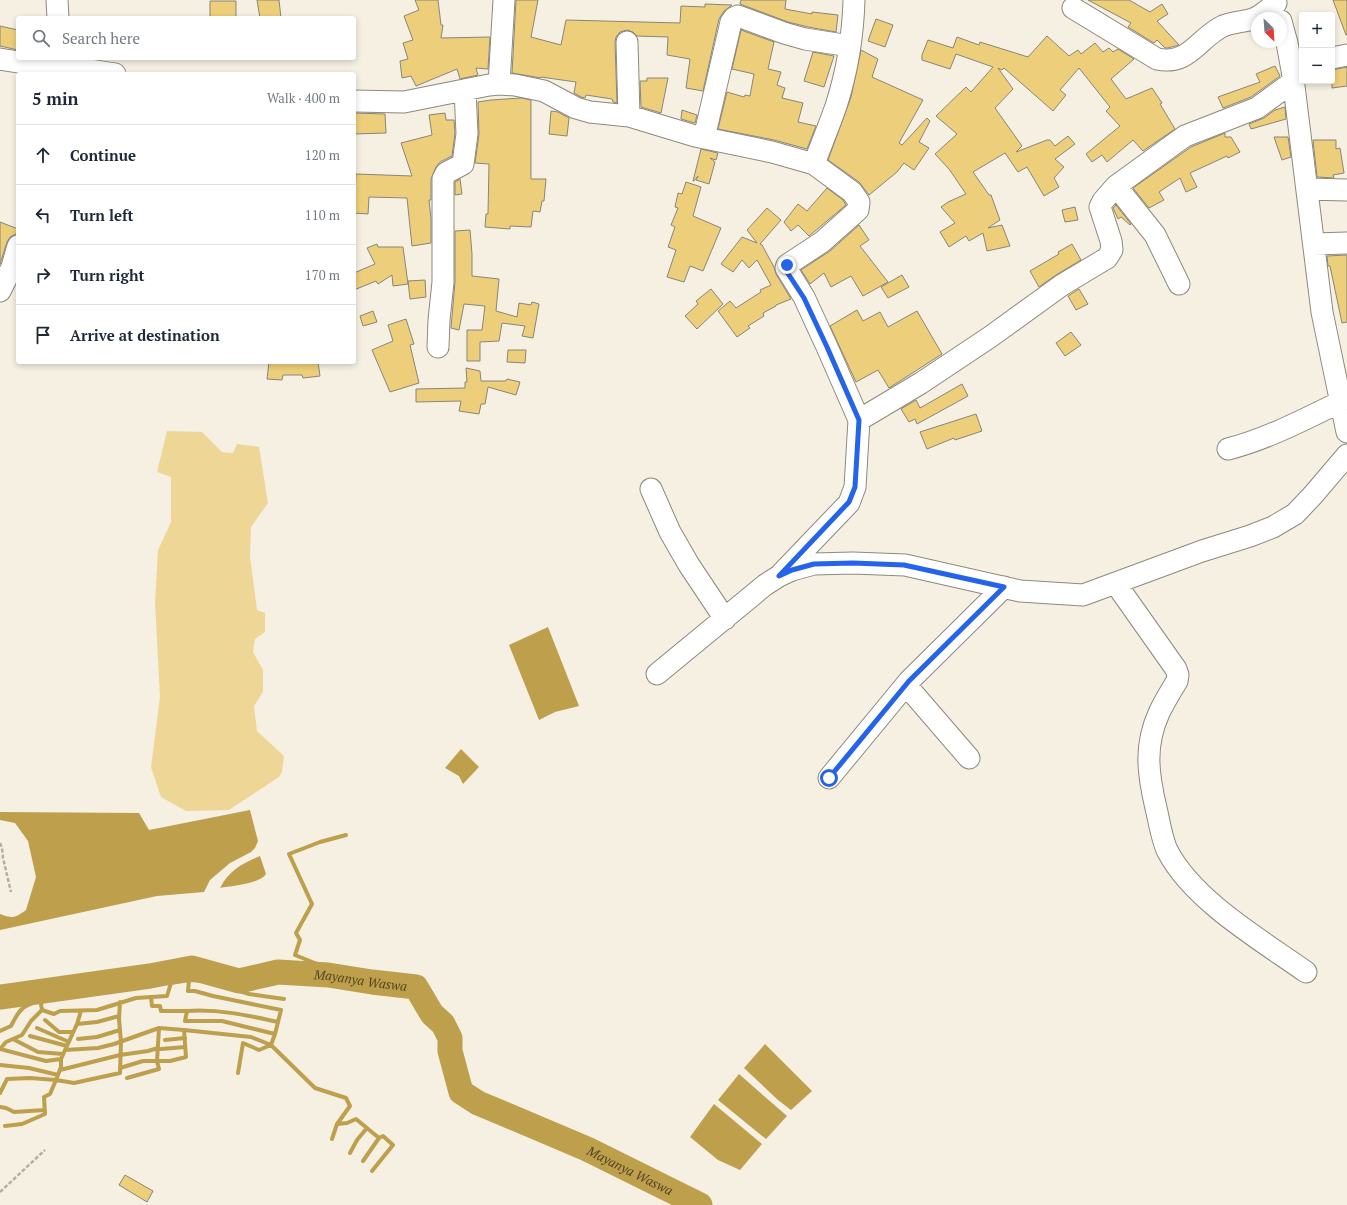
<!DOCTYPE html>
<html lang="en">
<head>
<meta charset="utf-8">
<style>
  body { margin:0; font-family:"PT Serif",serif; background:#f2f2f3; color:#1f2937 }
  .controls { position:absolute; right:12px; top:12px; display:grid; overflow:hidden; border-radius:4px; box-shadow:0 2px 6px #0003 }
  .controls button { width:36px; height:36px; display:grid; place-items:center; padding:0; border:0; border-bottom:1px solid #e0e1e3; background:#fff; color:#1f2937; font:20px sans-serif }
  .compass { position:absolute; left:1251px; top:12px; width:36px; height:36px; border-radius:50%; background:#fff; box-shadow:0 2px 6px #0003; rotate:155deg }
  .stop { position:absolute; width:12px; height:12px; margin:-9px; border:3px solid #2563eb; border-radius:50%; background:#fff }
  .stop.end { background:#2563eb; border-color:#fff; box-shadow:0 1px 4px #0008 }
  .list { margin:0; padding:0; list-style:none }
  h2 { display:flex; justify-content:space-between; align-items:center; height:52px; margin:0; padding:0 16px; font-size:17px }
  h2 small { font-size:13px; font-weight:400; color:#747a83 }
  .list li { display:grid; grid-template-columns:26px 1fr auto; gap:12px; align-items:center; box-sizing:border-box; height:60px; padding:0 16px; border-top:1px solid #e0e1e3 }
  .list b { display:block; font-size:15px; white-space:nowrap }
  .list em { font-size:13px; font-style:normal; color:#747a83 }
  .icon { flex:none; width:22px; height:22px; fill:none; stroke:currentColor; stroke-width:2; stroke-linecap:round; stroke-linejoin:round }
  .map { position:relative; flex:none; width:1347px; height:1205px; overflow:hidden }
  .search { position:absolute; background:#fff; box-shadow:0 2px 6px #0003; left:16px; top:16px; width:340px; height:44px; display:flex; align-items:center; gap:10px; box-sizing:border-box; padding:0 14px; border-radius:4px; color:#747a83; font-size:15px }
  .panel { position:absolute; background:#fff; box-shadow:0 2px 6px #0003; left:16px; top:72px; width:340px; height:292px; border-radius:4px }
  .map>svg:first-child { display:block }
</style>
</head>
<body>
<div class="map">
<svg width="1347" height="1205" viewBox="0 0 1347 1205">
  <rect width="100%" height="100%" fill="#f5f0e2"/>
  <path fill="#eed796" d="M167,431L202,432L222,452L233,453L237,444L259,447L268,503L251,527L250,556L257,610L265,613V632L255,639L253,652L263,670V692L254,706L257,731L284,756L282,772L279,777L229,810L186,811L161,797L151,767L160,697L155,602L158,550L171,522V477L157,472Z"/>
  <path fill="#bd9f4c" d="M548,627L579,706L555,712L539,720L509,645Z
    M461,749L479,767L463,784L459,776L445,768Z
    M250,810L258,841L255,848L251,852L230,863L210,880L204,892L157,896L0,930V914C13,919 15,918 26,910L36,877L28,841L15,823L0,820V812L139,813L149,830Z
    M260,856L266,874C260,884 231,886 220,888C229,870 243,863 260,856Z
    M765,1044L812,1091L791,1110L778,1100L744,1068Z
    M739,1074L787,1116L766,1139L718,1100Z
    M714,1104L762,1144L740,1170L718,1160L690,1137Z"/>
  <g fill="none" stroke-linecap="round" stroke-linejoin="round">
    <path stroke="#bd9f4c" stroke-width="4" d="M328,975L322,966L295,955L300,940L296,933L312,904L289,854L320,842L346,835
      M189,980L207,981L249,994L284,999
      M151,997L152,1006H160L161,1011H187L185,1021H222L275,1034L271,1045L259,1050L243,1043L238,1073
      M42,1010L54,1014L60,1011L97,1010L136,998L167,996L171,983L189,980L188,991H195L213,996L281,1010L278,1022
      M187,1011C218,1009 247,1015 278,1022L275,1034
      M45,1020L59,1032H73
      M77,1024L97,1022L119,1016
      M37,1028L69,1042
      M159,1028L157,1061H170L186,1057L184,1030
      M0,1031L11,1026C20,1008 22,1007 40,1000
      M30,1036L67,1046
      M13,1039L38,1052L63,1054
      M78,1039L97,1037L120,1030
      M165,1040L185,1038
      M0,1049L6,1042L22,1035L31,1021L42,1010L39,991
      M0,1049L46,1061L61,1059
      M161,1049L185,1047
      M65,1050L98,1048L114,1044L159,1028L184,1030L251,1037L271,1045L315,1088L346,1098L350,1106L337,1124L332,1139
      M0,1065L29,1068L58,1075
      M120,1068L143,1061H157L159,1069L127,1078
      M60,1070L120,1055L148,1051L158,1048
      M0,1093L7,1079L30,1078L56,1080L61,1067V1059L77,1024L81,1011
      M0,1107L6,1108L14,1112L45,1110
      M337,1124L347,1123L356,1119L379,1138L383,1136L393,1145L372,1171
      M5,1126L22,1124L45,1114L44,1097L50,1094L56,1080L74,1083L120,1073L121,1042L119,1019L120,1002
      M350,1153L357,1140L367,1128
      M363,1161L379,1138"/>
    <path stroke="#bd9f4c" stroke-width="25" id="s1" d="M0,997L150,976L192,968L239,981L278,972L328,975L372,982L416,987L432,1014L443,1024L450,1038V1051L461,1092L478,1103L502,1113L587,1149L700,1205"/>
  </g>
  <path fill="#edcf7b" stroke="#898578" d="M257,0H279L281,18H260Z
    M415,0H438L441,25H443L441,38L490,37L488,69L476,68L478,75L460,79L457,69L416,86L411,76L402,78L400,61L408,59L403,43L413,40L404,16L419,10Z
    M516,0H538L531,37L561,45L566,20L680,23L681,6L705,7V4L732,5L724,11L719,19L703,91L686,88L690,59L667,55L668,37L637,36L633,32L627,30L620,32L616,37L615,42L617,103L613,102L612,99L586,95L585,98L581,97L574,93L576,82L541,77V78L512,73Z
    M741,0H786L785,9L812,14V12L838,15L836,32L808,27L788,22L740,4Z
    M1088,0H1129L1150,12L1162,4L1168,14L1157,21L1179,45L1168,48H1165L1157,40L1154,43L1128,27L1131,23Z
    M1333,0H1347V35H1346Z
    M210,1H236V18H210Z
    M876,19L893,25L885,47L868,41Z
    M0,26L18,30V50L0,46Z
    M741,30L774,42L768,69L781,72L777,85L785,88L782,98L803,103L798,122L816,126L807,149L774,140L718,129L727,92L744,97L745,95L750,96L754,74L732,69Z
    M1047,36L1069,56L1078,50L1081,54L1095,43L1103,52L1109,48L1113,52L1118,49L1134,59L1111,79L1126,99L1152,88L1162,103L1160,104L1175,129L1143,151L1133,140L1107,162L1102,155L1092,162L1086,154L1120,126L1106,111L1110,107L1079,68L1060,90L1066,95L1053,111L1004,68L1002,70L998,68L1013,89L995,108L1022,146L1016,152L1047,140H1050L1055,146L1068,136L1075,144L1055,159L1064,167L1054,178L1059,187L1044,196L1027,167L1018,172L1005,153L973,172L989,195H991L1000,220L988,228L1002,225L1010,246L987,251L983,233L969,241L966,236L949,247L940,232L955,223L941,207L948,202L966,194L949,169L935,154L957,134L936,116L966,87L971,92L993,67L956,54L950,69L922,60V55L928,40L953,48L957,37L979,45L980,42L1028,57Z
    M861,50L878,59L872,77L923,100L899,143L902,145L927,118L930,121L919,142L929,148L914,170L904,163L897,172L869,195L859,182L828,160L851,97Z
    M813,52L834,56L824,87L804,81Z
    M1275,66L1280,76L1251,97L1223,108L1218,97L1260,82L1256,74Z
    M1347,67V86L1332,88V70Z
    M647,78H668L661,113L641,107L640,81H647Z
    M521,98L531,100V179H546L544,201H542L540,212L533,211L531,227L510,226V229L485,227L486,214H488L489,164L475,163L479,134L478,102L491,100Z
    M1285,107L1286,119L1251,129L1249,124L1264,118L1275,110Z
    M682,110L697,115L695,123L681,119Z
    M551,111L558,112L569,118L567,136L549,134Z
    M354,113L385,114L386,133L354,134Z
    M445,113L446,120H454L455,133L452,156L440,162L436,167L431,179V200H429L431,219V243L412,246L407,198L369,197L368,214L354,213L356,174L412,176L401,143L432,135L429,115Z
    M1225,133V137H1231L1240,152L1228,158L1227,156L1190,173L1197,187L1186,192L1180,178L1159,192L1164,200L1149,208L1133,188L1191,147Z
    M1274,137H1288L1291,157L1282,160Z
    M1313,140H1336V149L1340,148L1344,173L1333,175L1334,178L1317,177Z
    M701,149L718,153L716,160L710,158L715,162L709,184L696,180L698,176L694,181H693Z
    M460,179L462,194L455,195V182Z
    M686,182L701,187L693,216L721,228L703,271L690,266L684,282L667,277L676,250L668,247L675,227L671,225L678,208L675,207L678,193L682,194Z
    M827,188L843,200L846,205L809,236L798,225L791,231L784,222L798,204L807,211Z
    M1116,205L1131,224L1130,225L1121,217L1118,219L1113,208Z
    M1075,207L1078,220L1065,222L1062,210Z
    M767,208L781,220L760,244L762,245L774,267L776,274L791,299L776,305V306L763,313L764,316L748,326L750,328L737,337L718,311L730,301L736,308L761,292L760,290L771,285L757,260L749,268L742,260L733,272L721,264L742,237L757,243L747,230Z
    M0,222L18,229L16,234L10,237L7,242L0,264Z
    M859,225L869,240L860,246L888,282L863,296L851,276L831,287L824,273L810,284L801,270L830,251Z
    M470,230L472,254V276L499,279L496,311L517,317L519,303L531,305L532,302L539,304L533,338L522,336L525,326L502,323L499,341L480,342V361H467V330H482L485,306L464,304L459,330L451,328L455,282V231Z
    M377,244L378,247H403L408,284L393,286L392,275L378,284L376,281L354,290V273L375,264L367,248Z
    M1072,244L1081,260L1056,275L1039,287L1030,271L1059,254L1058,252Z
    M1347,255V322L1342,323L1330,266H1328L1327,256Z
    M902,275L909,287L888,298L881,287Z
    M425,280L426,297L410,299L408,281Z
    M711,289L723,304L697,329L685,316L698,304L696,301Z
    M1079,289L1088,304L1076,310L1068,296Z
    M857,310L863,321L880,312L888,327L917,311L942,354L889,388L878,370L856,382L830,326Z
    M373,311L377,322L363,326L360,316Z
    M406,319L414,344L410,345L419,383L390,392L372,350L393,341L388,325Z
    M1071,332L1081,345L1065,356L1056,343Z
    M508,350H526L525,363L507,362Z
    M269,362H318L320,376L303,378L302,375H283L282,380L267,379Z
    M466,368L480,371L481,381H506L507,379L520,382L516,395L488,387L485,404H481L479,414L459,411L461,401L416,402V389L465,388V382H467Z
    M962,384L968,396L917,424L915,419L909,422L901,409L916,400L920,408Z
    M976,414L982,431L955,440L954,438L927,449L920,432Z
    M125,1175L153,1191L147,1202L119,1185Z"/>
  <g fill="none" stroke-linecap="round" stroke-linejoin="round">
    <defs>
      <path id="minor" d="M57,0L58,18
        M1073,8L1157,59C1189,66 1198,38 1223,26C1233,22 1243,22 1253,19C1262,16 1269,8 1276,3
        M1281,21L1287,43L1292,70L1322,312L1347,432
        M627,42L629,116
        M61,58L62,69L89,70L115,74
        M1332,58L1347,55
        M0,59L62,69L61,74
        M499,84L504,0
        M354,101L404,102L489,85L499,84L515,85L544,91L576,108L590,112L629,116L695,136L772,152L814,164L852,192L859,202L858,210L822,242L787,265L786,268L804,297L827,347L859,420
        M704,138L731,22L734,18L738,16L784,33L805,39L850,46
        M814,164C821,145 829,126 836,106C847,72 853,36 854,0
        M1116,186L1155,235L1179,284
        M1307,189L1347,190
        M1314,244L1347,243
        M0,291L12,267L18,246
        M438,347L439,320L443,282V179L446,173L463,164L467,134L465,90
        M1228,449C1267,439 1303,420 1340,402
        M651,489L670,532L689,565L725,619
        M781,574L849,503L855,487L859,420L921,383L990,337L1062,285L1107,258L1112,250L1111,241L1100,207L1103,201L1116,186L1185,136L1257,108L1294,81
        M1116,584L1176,669L1178,675L1177,681C1171,691 1164,702 1159,713C1144,746 1148,774 1156,808C1159,820 1162,841 1168,852C1194,901 1261,940 1306,972
        M657,674L765,585L779,576L792,570L814,564L853,563L905,565L1020,591L1083,595L1202,551L1250,536L1273,527L1295,514L1313,495L1347,455
        M906,685L969,758
        M829,778L909,681L1004,587"/>
    </defs>
    <use href="#minor" stroke="#8e897d" stroke-width="23"/>
    <path stroke="#b3afa4" stroke-width="2.5" stroke-dasharray="4 2" stroke-linecap="butt" d="M0,843L2,848L3,858L11,892
      M0,1192L45,1150"/>
    <use href="#minor" stroke="#fff" stroke-width="21"/>
  </g>
  <g fill="none" stroke-linecap="round" stroke-linejoin="round">
    <path stroke="#2563eb" stroke-width="5" d="M787,265V272L804,298L827,347L859,420L855,487L849,502L779,576L792,570L814,564L853,563L904,565L1004,587L909,681L829,778"/>
  </g>
  <g text-anchor="middle" stroke-width="3" stroke-linejoin="round" paint-order="stroke">
    <g font-size="13" font-style="italic" fill="#524521" stroke="#fefdfb">
      <text dy="5" stroke="none"><textPath href="#s1" startOffset="366">Mayanya Waswa</textPath></text>
      <text dy="5" stroke="none"><textPath href="#s1" startOffset="726">Mayanya Waswa</textPath></text>
    </g>
  </g>
</svg>
<div class="controls">
<button>+</button>
<button>−</button>
</div>
<svg class="compass" viewBox="-18 -18 36 36"><path d="M0-13l5 13h-10z" fill="#e53935"/><path d="M0 13l5-13h-10z" fill="#747a83"/></svg>
<div class="stop" style="left:829px;top:778px"></div>
<div class="stop end" style="left:787px;top:265px"></div>
<div class="search"><svg class="icon" aria-label="search" viewBox="0 0 24 24"><circle cx="10" cy="10" r="6"/><path d="M15 15l6 6"/></svg>Search here</div>
<section class="panel">
<h2>5 min<small>Walk · 400 m</small></h2>
<ul class="list">
<li><svg class="icon" aria-label="ahead" viewBox="0 0 24 24"><path d="M12 20V5M6 11l6-6 6 6"/></svg><div><b>Continue</b></div><em>120 m</em></li>
<li><svg class="icon" aria-label="left" viewBox="0 0 24 24"><path d="M17 20v-9H6M10 6l-5 5 5 5"/></svg><div><b>Turn left</b></div><em>110 m</em></li>
<li><svg class="icon" aria-label="right" viewBox="0 0 24 24"><path d="M7 20v-9h11M14 6l5 5-5 5"/></svg><div><b>Turn right</b></div><em>170 m</em></li>
<li><svg class="icon" aria-label="arrive" viewBox="0 0 24 24"><path d="M6 21V4h12l-3 4 3 4H6"/></svg><div><b>Arrive at destination</b></div></li>
</ul>
</section>
</div>
</body>
</html>
